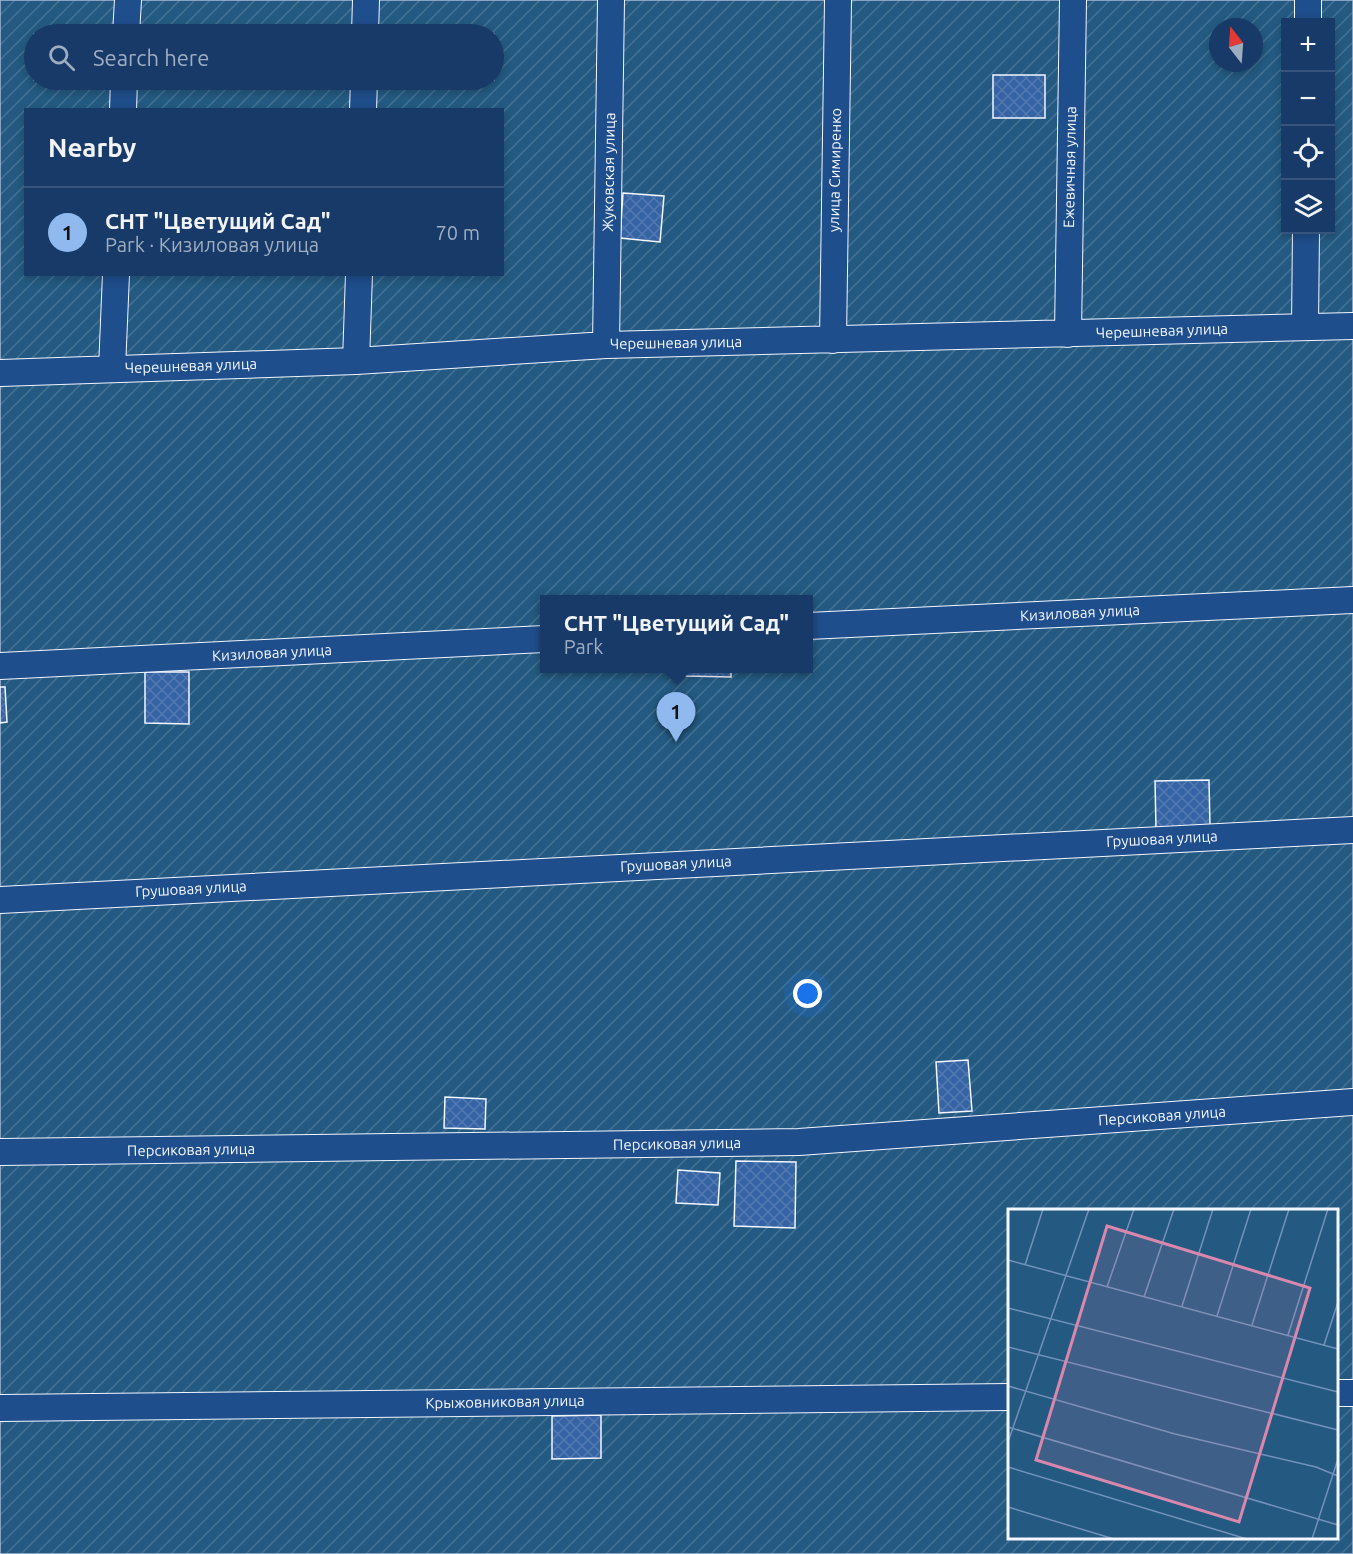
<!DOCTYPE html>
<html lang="en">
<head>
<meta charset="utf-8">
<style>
  body { margin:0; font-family:Ubuntu,sans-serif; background:#244571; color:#f1f3f6 }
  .controls { position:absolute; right:18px; top:18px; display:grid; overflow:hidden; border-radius:0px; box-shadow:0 3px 9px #0003 }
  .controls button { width:54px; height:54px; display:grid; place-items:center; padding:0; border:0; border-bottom:2px solid #36547d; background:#173a69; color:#f1f3f6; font:30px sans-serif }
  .compass { position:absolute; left:1209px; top:18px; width:54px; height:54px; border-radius:50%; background:#173a69; box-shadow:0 3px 9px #0003; rotate:343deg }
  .you { position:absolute; left:808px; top:994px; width:21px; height:21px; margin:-15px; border:4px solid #fff; border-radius:50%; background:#1a73e8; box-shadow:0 0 0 9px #1a73e833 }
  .badge { display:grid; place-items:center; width:39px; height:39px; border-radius:50%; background:#90b9f0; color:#111; font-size:20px; font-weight:700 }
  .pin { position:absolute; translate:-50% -50px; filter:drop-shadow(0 2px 3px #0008) }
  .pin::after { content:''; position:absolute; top:32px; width:21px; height:18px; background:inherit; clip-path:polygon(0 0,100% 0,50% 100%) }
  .popup { position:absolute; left:540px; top:595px; width:273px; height:78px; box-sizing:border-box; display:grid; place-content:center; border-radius:0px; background:#173a69; filter:drop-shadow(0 2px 4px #0005); font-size:20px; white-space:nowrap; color:#9eadc0 }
  .popup b { font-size:22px; color:#f1f3f6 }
  .popup::after { content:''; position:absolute; left:50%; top:100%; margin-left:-12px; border:12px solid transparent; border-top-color:#173a69 }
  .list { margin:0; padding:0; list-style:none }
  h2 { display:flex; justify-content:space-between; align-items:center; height:78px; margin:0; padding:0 24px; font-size:26px }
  h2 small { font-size:20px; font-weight:400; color:#9eadc0 }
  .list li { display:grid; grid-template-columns:39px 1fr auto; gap:18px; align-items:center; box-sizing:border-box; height:90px; padding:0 24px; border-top:2px solid #36547d }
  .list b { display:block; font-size:22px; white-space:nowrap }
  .list p { margin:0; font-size:20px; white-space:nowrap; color:#9eadc0 }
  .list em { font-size:20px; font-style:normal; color:#9eadc0 }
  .icon { flex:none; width:33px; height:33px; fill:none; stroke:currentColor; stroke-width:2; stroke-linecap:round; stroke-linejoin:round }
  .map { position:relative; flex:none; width:1353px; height:1554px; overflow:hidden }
  .search { position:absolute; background:#173a69; box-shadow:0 3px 9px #0003; left:24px; top:24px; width:480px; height:66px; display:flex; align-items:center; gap:15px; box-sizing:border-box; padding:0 21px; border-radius:33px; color:#9eadc0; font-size:22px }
  .panel { position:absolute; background:#173a69; box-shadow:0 3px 9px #0003; left:24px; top:108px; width:480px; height:168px; border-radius:0px }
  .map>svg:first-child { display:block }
</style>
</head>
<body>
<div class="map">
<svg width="1353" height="1554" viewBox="0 0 1353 1554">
  <defs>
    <pattern id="garden-furrows" width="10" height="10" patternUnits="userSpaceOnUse" patternTransform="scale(1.5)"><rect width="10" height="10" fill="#245a82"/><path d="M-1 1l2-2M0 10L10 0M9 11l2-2" fill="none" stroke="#447295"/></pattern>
    <pattern id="building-cross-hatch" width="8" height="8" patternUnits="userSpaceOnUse" patternTransform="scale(1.5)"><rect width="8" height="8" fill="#3563a3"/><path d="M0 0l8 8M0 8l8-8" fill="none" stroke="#537ab1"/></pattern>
  </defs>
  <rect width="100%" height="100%" fill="#1f4e8c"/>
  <path fill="url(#garden-furrows)" stroke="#a8bbd7" stroke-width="1.5" fill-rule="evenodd" d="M0,0H1353V1554H0ZM1286,22H1330V230H1286ZM1218,27H1254V63H1218ZM34,34H494V80H34ZM26,110H502V274H26ZM544,600H808V668H544ZM1010,1210H1336V1538H1010Z"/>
  <path fill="url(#building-cross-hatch)" stroke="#f2f6ff" stroke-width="1.5" d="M993,75H1045V118H993Z
    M623,193L664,196L660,242L620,238Z
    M686,668H731V677L686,676Z
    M145,672H189V724L145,723Z
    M0,687H5L7,722L0,723Z
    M1209,780L1210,828L1156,829L1155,781Z
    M968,1060L972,1111L939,1113L936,1062Z
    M445,1097L486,1099L485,1129L444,1128Z
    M736,1161L796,1162L795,1228L734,1226Z
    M678,1170L720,1173L718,1205L676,1203Z
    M601,1415V1458L552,1459V1416Z"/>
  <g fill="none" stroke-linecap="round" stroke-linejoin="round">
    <defs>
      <path id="street" d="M1308,22V0
        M126,34L128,0
        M365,34L366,0
        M123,110L124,80
        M363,110L364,80
        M1305,327L1306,230
        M1068,334L1073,0
        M833,340L838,0
        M606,345L611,0
        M356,361L359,274
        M112,369L116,274
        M0,373L356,361L606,345L1353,326
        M808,626L1353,600
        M0,666L544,639
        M0,900L1353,830
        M0,1152L799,1142L1353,1102
        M1336,1393H1353
        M0,1408L1010,1397"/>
    </defs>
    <use href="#street" stroke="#f2f6ff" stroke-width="28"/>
    <use href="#street" stroke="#1f4e8c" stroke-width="26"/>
  </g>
  <g text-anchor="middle" stroke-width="4.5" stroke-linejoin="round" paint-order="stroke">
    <g font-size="15" fill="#f2f6ff" stroke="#1f4e8c">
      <text transform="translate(1070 167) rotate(-89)" y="5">Ежевичная улица</text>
      <text transform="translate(835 170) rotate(-89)" y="5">улица Симиренко</text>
      <text transform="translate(609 172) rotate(-89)" y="5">Жуковская улица</text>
      <text transform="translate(1162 331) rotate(-2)" y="5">Черешневая улица</text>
      <text transform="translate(676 343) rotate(-1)" y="5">Черешневая улица</text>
      <text transform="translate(191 366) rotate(-2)" y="5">Черешневая улица</text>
      <text transform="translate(1080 613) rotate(-3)" y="5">Кизиловая улица</text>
      <text transform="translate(272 653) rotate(-3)" y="5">Кизиловая улица</text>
      <text transform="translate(1162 839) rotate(-3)" y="5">Грушовая улица</text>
      <text transform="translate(676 864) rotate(-3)" y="5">Грушовая улица</text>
      <text transform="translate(191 889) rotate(-3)" y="5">Грушовая улица</text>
      <text transform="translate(1162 1116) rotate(-4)" y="5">Персиковая улица</text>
      <text transform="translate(677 1144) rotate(-1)" y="5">Персиковая улица</text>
      <text transform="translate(191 1150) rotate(-1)" y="5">Персиковая улица</text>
      <text transform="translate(505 1402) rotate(-1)" y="5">Крыжовниковая улица</text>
    </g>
  </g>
  <g transform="translate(1008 1209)">
    <rect width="330" height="330" fill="#1f4e8c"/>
    <path d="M0,0H330V330H0Z" fill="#245a82"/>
    <path fill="none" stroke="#7391ba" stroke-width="1.5" d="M0,51L330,140M17,56L35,0M99,78L126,0M136,88L166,0M174,97L205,0M0,99L330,183M209,107L243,0M244,116L281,0M280,126L320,0M316,136L330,93M0,138L330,221M0,177L167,225L308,258L330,267M0,218L330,316M0,233L81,0M0,258L239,330M0,298L106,330M304,330L330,250"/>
    <path fill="#da87ad" fill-opacity="0.15" stroke="#da87ad" stroke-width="3" d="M99,17L302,79L231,313L28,251Z"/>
    <rect width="330" height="330" fill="none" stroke="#f2f6ff" stroke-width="3"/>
  </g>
</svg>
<div class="controls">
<button>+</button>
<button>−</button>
<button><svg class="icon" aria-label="locate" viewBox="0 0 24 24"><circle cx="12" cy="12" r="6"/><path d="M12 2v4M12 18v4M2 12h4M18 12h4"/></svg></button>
<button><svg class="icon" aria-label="layers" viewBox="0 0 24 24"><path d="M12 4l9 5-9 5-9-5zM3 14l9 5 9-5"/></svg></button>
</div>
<svg class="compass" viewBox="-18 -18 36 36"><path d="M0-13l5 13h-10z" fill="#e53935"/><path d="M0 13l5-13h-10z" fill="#9eadc0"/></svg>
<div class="you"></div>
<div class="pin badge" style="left:676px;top:742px">1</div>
<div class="popup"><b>СНТ &quot;Цветущий Сад&quot;</b>Park</div>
<div class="search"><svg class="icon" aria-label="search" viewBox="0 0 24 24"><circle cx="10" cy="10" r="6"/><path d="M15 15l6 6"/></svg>Search here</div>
<section class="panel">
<h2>Nearby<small></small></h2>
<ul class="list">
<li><span class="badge">1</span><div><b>СНТ &quot;Цветущий Сад&quot;</b><p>Park · Кизиловая улица</p></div><em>70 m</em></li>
</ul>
</section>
</div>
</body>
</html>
